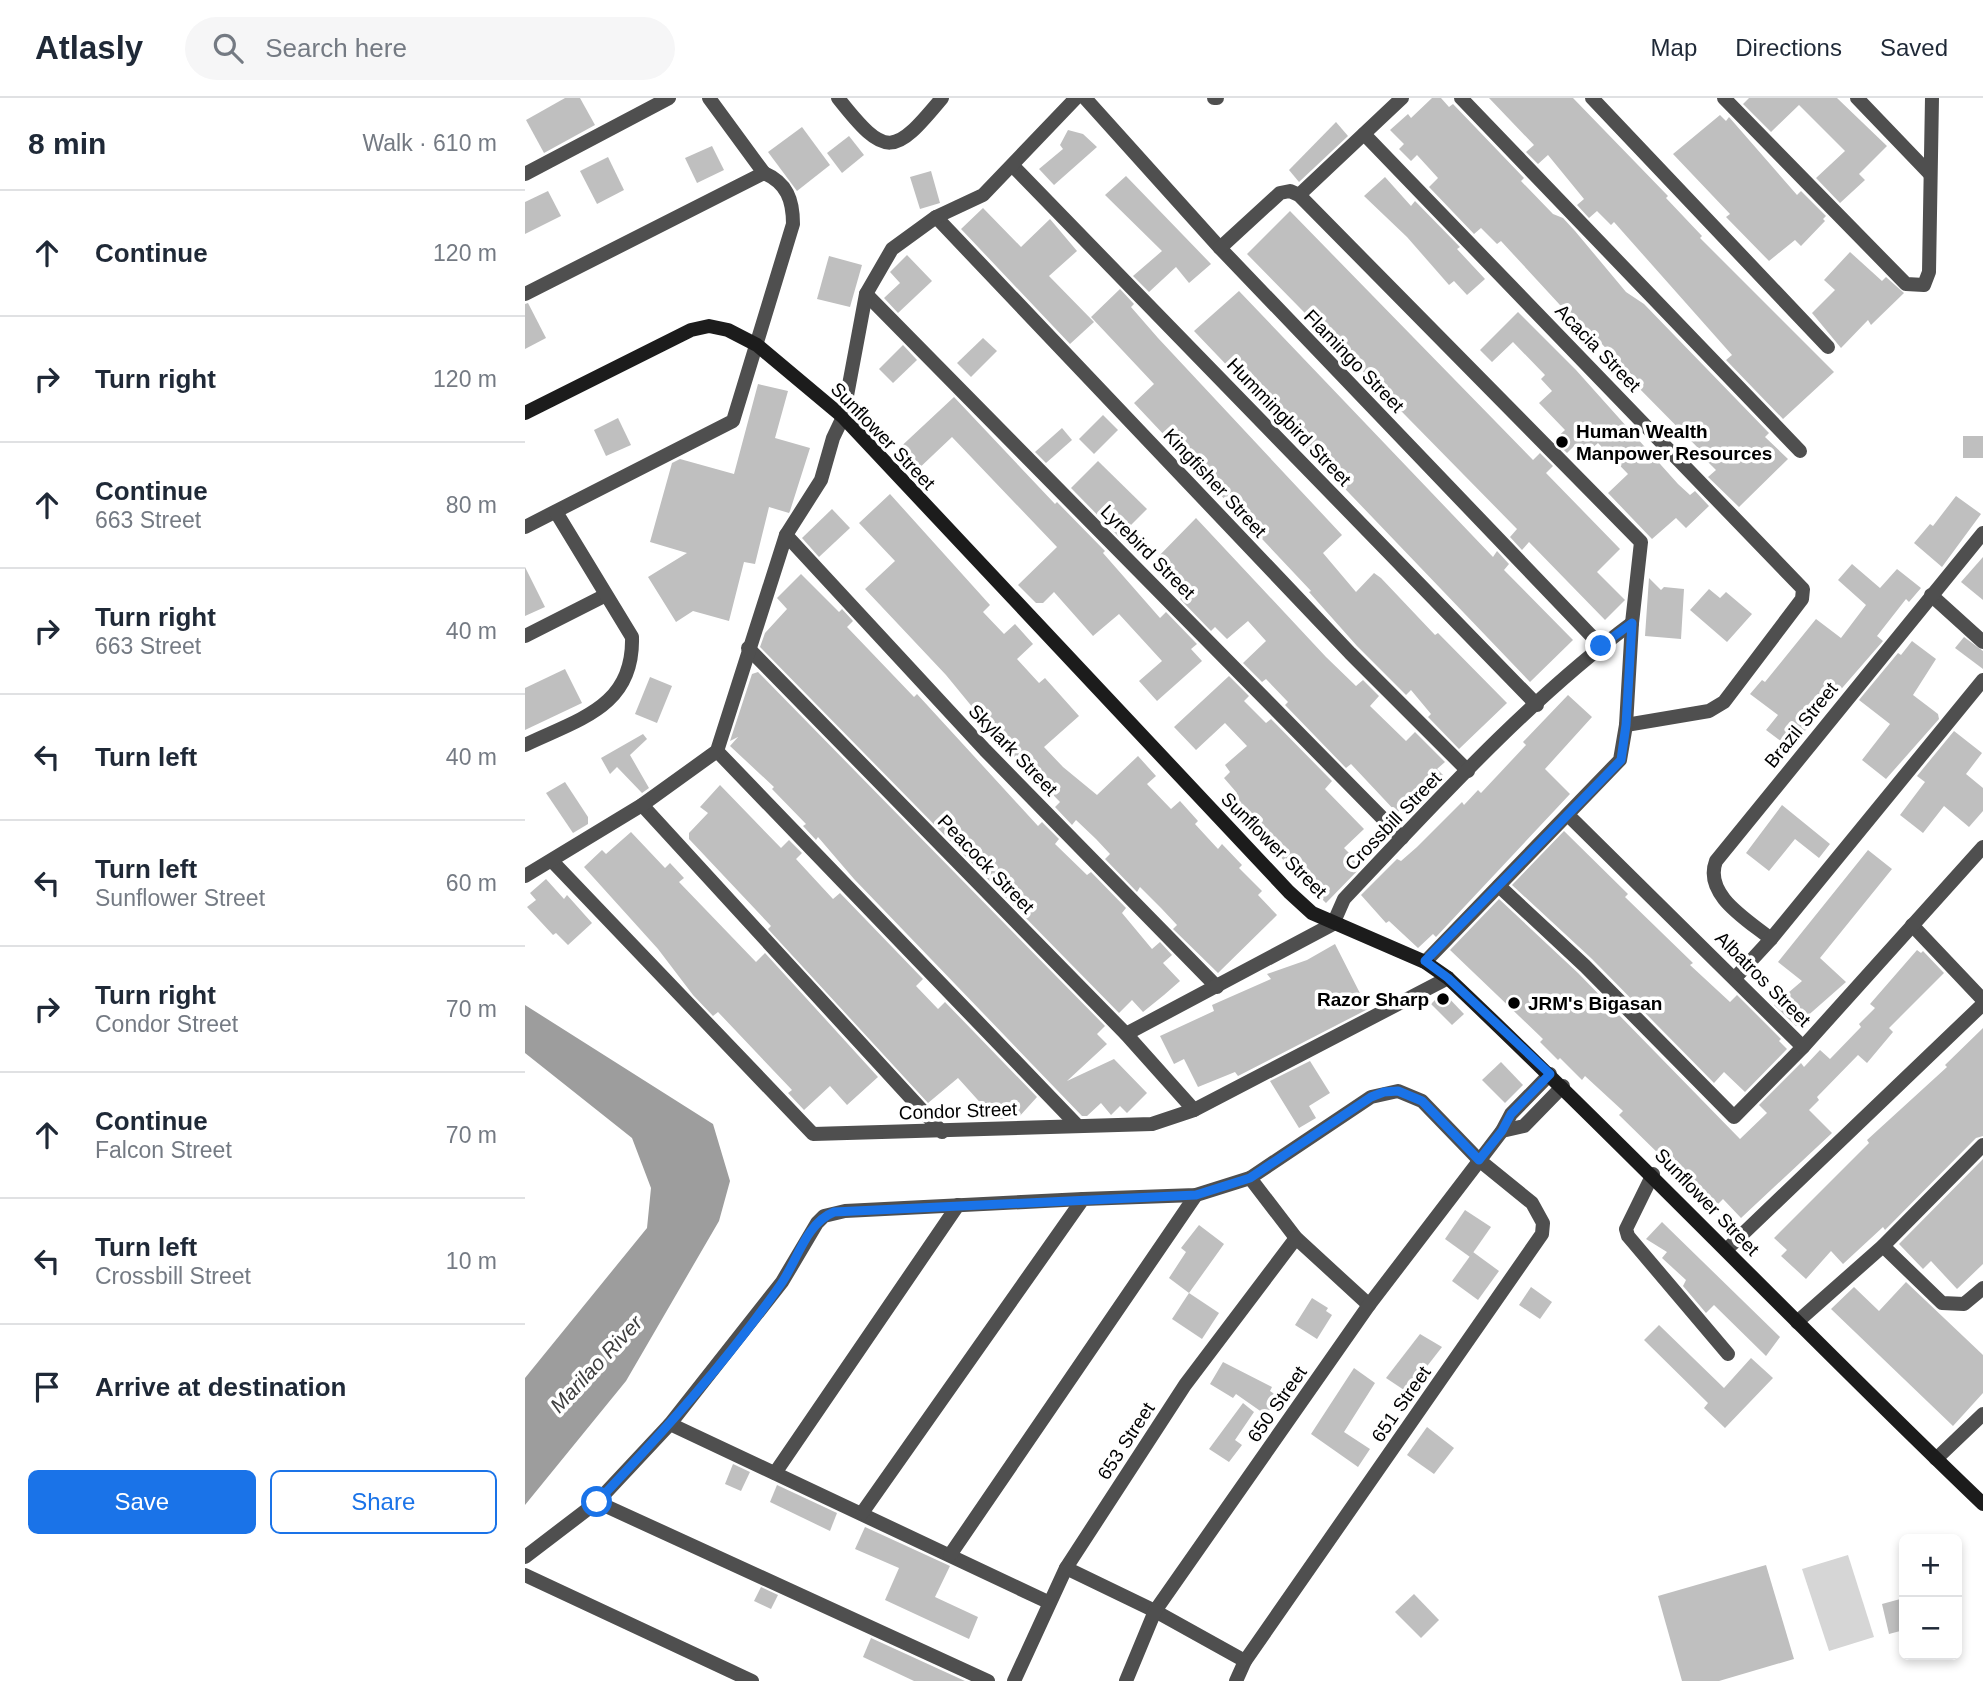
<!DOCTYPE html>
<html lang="en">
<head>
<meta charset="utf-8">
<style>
  body { margin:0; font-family:Helvetica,sans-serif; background:#f6f6f7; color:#1f2937 }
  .controls { position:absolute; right:21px; bottom:21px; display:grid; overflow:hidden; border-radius:10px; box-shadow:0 4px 10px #0003 }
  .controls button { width:63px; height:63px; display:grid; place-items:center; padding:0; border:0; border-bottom:2px solid #e0e1e3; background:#fff; color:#1f2937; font:35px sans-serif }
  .stop { position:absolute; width:21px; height:21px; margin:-16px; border:5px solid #1a73e8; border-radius:50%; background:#fff }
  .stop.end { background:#1a73e8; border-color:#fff; box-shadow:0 2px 7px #0008 }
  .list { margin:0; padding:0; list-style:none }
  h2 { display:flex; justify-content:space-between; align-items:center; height:91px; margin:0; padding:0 28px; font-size:30px }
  h2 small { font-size:23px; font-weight:400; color:#747a83 }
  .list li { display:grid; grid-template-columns:46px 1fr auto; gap:21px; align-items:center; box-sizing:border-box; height:126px; padding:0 28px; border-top:2px solid #e0e1e3 }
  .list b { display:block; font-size:26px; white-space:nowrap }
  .list p { margin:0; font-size:23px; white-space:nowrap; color:#747a83 }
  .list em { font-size:23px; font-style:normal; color:#747a83 }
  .actions { display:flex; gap:14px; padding:21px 28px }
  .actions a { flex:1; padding:16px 0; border:2px solid #1a73e8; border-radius:10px; text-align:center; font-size:24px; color:#1a73e8 }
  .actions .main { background:#1a73e8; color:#fff }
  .icon { flex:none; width:38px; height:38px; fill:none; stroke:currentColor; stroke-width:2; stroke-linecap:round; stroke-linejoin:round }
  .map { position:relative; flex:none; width:1458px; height:1583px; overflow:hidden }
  header { display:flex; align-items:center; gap:42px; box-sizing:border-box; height:98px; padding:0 35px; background:#fff; border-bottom:2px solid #e0e1e3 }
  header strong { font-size:33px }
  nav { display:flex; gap:38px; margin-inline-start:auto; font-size:24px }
  .search { width:490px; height:63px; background:#f6f6f7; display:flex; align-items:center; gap:18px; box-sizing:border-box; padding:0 24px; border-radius:38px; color:#747a83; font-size:26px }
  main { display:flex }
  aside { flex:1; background:#fff }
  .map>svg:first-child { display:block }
  .green { fill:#d6d6d6 }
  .water { fill:#9d9d9d }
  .building { fill:#bfbfbf }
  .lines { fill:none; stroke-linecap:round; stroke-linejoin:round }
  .street { stroke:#4f4f4f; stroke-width:14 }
  .secondary { stroke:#1c1c1c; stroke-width:14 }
  .route { stroke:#1a73e8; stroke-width:9 }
  .poi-dot { fill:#000; stroke:#fff; stroke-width:2.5 }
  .labels { text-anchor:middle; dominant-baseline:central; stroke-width:7; stroke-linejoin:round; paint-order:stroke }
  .street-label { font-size:19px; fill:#000; stroke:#fff }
  .poi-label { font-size:19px; font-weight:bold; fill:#000; stroke:#fff; text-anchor:start }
  .water-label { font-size:21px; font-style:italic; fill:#3e3e3e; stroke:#fff }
</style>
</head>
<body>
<header>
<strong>Atlasly</strong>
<div class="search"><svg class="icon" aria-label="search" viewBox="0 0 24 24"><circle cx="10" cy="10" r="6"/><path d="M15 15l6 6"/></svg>Search here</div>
<nav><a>Map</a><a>Directions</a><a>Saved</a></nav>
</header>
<main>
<aside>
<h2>8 min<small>Walk · 610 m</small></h2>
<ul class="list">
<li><svg class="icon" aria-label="ahead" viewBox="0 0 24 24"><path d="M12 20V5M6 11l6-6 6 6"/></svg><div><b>Continue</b></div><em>120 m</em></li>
<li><svg class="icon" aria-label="right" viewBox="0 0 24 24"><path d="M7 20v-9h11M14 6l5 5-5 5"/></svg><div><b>Turn right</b></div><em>120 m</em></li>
<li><svg class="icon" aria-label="ahead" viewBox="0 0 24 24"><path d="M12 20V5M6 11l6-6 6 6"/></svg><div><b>Continue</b><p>663 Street</p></div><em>80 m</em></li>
<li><svg class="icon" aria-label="right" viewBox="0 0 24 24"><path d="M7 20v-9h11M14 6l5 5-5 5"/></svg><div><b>Turn right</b><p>663 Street</p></div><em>40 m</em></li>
<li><svg class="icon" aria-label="left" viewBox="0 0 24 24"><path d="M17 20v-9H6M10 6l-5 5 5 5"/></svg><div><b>Turn left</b></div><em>40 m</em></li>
<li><svg class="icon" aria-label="left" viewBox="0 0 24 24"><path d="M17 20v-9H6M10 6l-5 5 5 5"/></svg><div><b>Turn left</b><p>Sunflower Street</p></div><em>60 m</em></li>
<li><svg class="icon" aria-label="right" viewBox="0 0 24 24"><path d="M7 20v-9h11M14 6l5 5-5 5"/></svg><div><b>Turn right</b><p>Condor Street</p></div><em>70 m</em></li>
<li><svg class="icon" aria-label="ahead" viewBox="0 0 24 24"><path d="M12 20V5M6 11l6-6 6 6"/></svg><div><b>Continue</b><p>Falcon Street</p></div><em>70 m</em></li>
<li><svg class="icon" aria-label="left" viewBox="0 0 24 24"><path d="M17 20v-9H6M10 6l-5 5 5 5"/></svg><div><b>Turn left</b><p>Crossbill Street</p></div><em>10 m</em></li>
<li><svg class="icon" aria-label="arrive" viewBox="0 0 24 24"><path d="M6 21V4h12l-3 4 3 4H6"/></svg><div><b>Arrive at destination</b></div></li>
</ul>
<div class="actions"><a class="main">Save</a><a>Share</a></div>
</aside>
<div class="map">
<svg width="1458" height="1583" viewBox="0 0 1458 1583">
  <rect width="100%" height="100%" fill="#fff"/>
  <path class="green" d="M1323,1457l26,82 -45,14 -27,-82z"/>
  <path class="water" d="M0,907l188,119 17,57 -11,40 -93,160 -101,124v-127l122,-150 4,-40 -19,-50 -107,-85z"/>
  <g class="building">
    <path d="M40,0h15l15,27 -51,28 -18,-33z"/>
    <path d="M907,0h9l8,9 4,-3 71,74 -3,3 32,33 10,4 12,13 51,61 18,12 125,129 -4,4 23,22 -49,48 -31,-30 8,-7 -14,-14 2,-2 -75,-76 3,-3 -33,-34 -3,3 -95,-103 -4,3 -16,-16 -7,6 -45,-47 9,-9 -21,-23 -6,6 -12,-12 5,-5 -14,-14 18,-16 3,4z"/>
    <path d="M964,0h84l95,98 -2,2 36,38 -2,2 134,134 -51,47 -57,-59 6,-5 -118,-133 -3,3 -14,-14 -8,7 -12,-13 7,-6 -36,-44 -10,9 -12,-12 8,-7z"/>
    <path d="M1224,0h88l50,48 -28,28 6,6 -25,23 -24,-25 29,-27 -46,-46 -28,27 -28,-28z"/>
    <path d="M1195,17l6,6 3,-4 68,78 4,-4 25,25 -3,3 2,2 -24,25 -6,-6 -26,21 -43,-44 4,-3 -57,-60z"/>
    <path d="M811,24l12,14 -49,46 -10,-12z"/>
    <path d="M277,29l28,38 -33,26 -29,-39z"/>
    <path d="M543,32l15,4 14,13 -43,38 -15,-16 24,-20 -3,-4z"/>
    <path d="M324,38l15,19 -22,18 -15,-20z"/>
    <path d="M187,48l12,24 -27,13 -12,-25z"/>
    <path d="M83,59l16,33 -27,14 -17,-33z"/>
    <path d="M406,73l9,32 -20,6 -10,-32z"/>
    <path d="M601,78l85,88 -22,19 -13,-16 -27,25 -16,-16 29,-25 -57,-56z"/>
    <path d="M860,79l26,29 4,-5 45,46 -3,2 28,30 -18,16 -13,-14 -5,4 -42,-48 -43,-41z"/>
    <path d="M23,93l13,25 -36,18v-32z"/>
    <path d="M458,110l38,39 29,-28 27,32 -28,25 45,46 -24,22 -109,-115z"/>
    <path d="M765,113l243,249 7,-7 13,13 -7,7 74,76 -23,23 28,28 -20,20 -76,-78 -7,8 -12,-13 7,-8 -270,-275z"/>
    <path d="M1325,154l32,29 4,-4 18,16 -33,32 -3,-5 -27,28 -29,-35 23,-23 -11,-10z"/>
    <path d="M382,157l25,26 -34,32 -14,-15 16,-15 -10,-11z"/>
    <path d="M304,158l33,9 -12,42 -33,-8z"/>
    <path d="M595,191l14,15 -3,3 27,31 184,197 -19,18 33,39 18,-19 7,5 54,57 3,-2 69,70 -48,46 -31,-32 3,-3 -20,-24 -5,5 -49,-49 -48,-54 2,-1 -177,-188 20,-19 -63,-67z"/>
    <path d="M714,193l254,266 4,-6 12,13 -5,6 69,70 -43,42 -336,-351z"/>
    <path d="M3,205l18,35 -21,11v-45z"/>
    <path d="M993,214l58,58 102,114 12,11 5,-4 14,15 -23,22 -10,-10 -24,21 -44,-46 20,-19 -30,-31 -15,13 -9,-10 -7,7 -13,-13 11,-10 -26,-27 13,-12 -11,-12 4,-4 -32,-33 -21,20 -12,-12z"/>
    <path d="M458,240l14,13 -26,26 -14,-14z"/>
    <path d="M378,247l14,15 -24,23 -14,-14z"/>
    <path d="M233,286l30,7 -13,47 35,10 -20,63 -1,2 -20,-6 -14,57 -11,-2 -15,59 -36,-10 -17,11 -28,-45 39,-24 -37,-11 22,-79 8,-4 54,15z"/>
    <path d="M429,299l101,107 2,-2 48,49 -2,2 57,65 6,-6 31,32 -6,5 11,12 -45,40 -18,-20 23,-20 -43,-47 -26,22 -39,-44 -11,11h-7l-18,-18 39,-38 -105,-110 -38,36 -20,-20z"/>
    <path d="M578,317l15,15 -24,24 -15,-15z"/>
    <path d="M93,320l13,27 -25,11 -12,-26z"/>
    <path d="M537,330l10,12 -26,23 -11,-11z"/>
    <rect x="1438" y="338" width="20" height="22"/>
    <path d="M573,363l49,48 -28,28 -48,-49z"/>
    <path d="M365,396l100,111 -7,7 21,22 11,-10 18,20 -16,15 22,24 6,-5 34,38 -35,31 19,20 34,28 41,-39 18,20 -9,8 24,25 9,-8 18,20 -3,3 23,25 4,-5 20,21 -3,3 23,23 -4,4 19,20 -59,58 -45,-44 4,-4 -16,-17 -21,-21 -3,5 -32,-33 5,-5 -14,-15 -20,-19 -4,5 -17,-18 5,-5 -33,-34 -3,2 -78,-95 -81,-86 30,-28 -36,-38z"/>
    <path d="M1431,398l25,18 -39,53 -28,-24 16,-19 3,2z"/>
    <path d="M307,411l18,19 -31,29 -17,-19z"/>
    <path d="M671,420l130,139 30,29 7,-6 16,16 -9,10 36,35 9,-9 30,30 -8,7 6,6 -20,21 -4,-3 -22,20 -46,-49 -5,4 -61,-63 3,-3 -22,-23 -4,3 -19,-19 23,-22 -18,-20 -21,18 -12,-12 -4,4 -31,-32 5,-4 -32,-33z"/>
    <path d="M1458,459v43l-22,-18z"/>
    <path d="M1327,466l28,24 17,-19 24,19 -12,14 -3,-3 -29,37 6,5 -93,107 -24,-18 12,-15 -28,-21 12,-14 3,2 51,-63 25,19 25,-33 -28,-25z"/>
    <path d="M0,469l20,40 -20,9z"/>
    <path d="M276,476l38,38 3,-3 11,12 -6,6 67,70 3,-3 121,132 4,-4 17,17 -4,5 32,31 4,-3 35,36 -4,5 30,36 8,-7 12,13 -9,8 17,18 -16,14 -21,17 -11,-12 -13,13 -359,-366 5,-14 22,-24 -10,-11z"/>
    <path d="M1124,480l12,12 3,-3 20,2 -3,50 -36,-3z"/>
    <path d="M1184,491l11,9 6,-6 26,22 -25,28 -37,-32z"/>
    <path d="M1439,539l19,14v18l-28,-21z"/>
    <path d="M1387,543l24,18 -23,36 25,19 1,5 -53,60 -24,-19 28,-36 -31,-24 39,-47 3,2z"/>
    <path d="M40,571l17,34 -57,27v-42z"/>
    <path d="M233,574l347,354 -8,8 10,10 -40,37 47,-22 33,34 -20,20 -7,-7 -9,9 -10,-12 -14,13h-5l-228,-237 -36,-42 -2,3 -13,-14 3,-2 -34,-35 2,-2 -44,-41 8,-9 -8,4 22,-67z"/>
    <path d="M704,578l20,20 -5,5 22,22 5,-4 61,62 -7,8 39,40 -20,19 18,18 -36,37 -35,-34 -18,-21 2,-2 -44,-47 6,-6 -13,-15 6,-6 -5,-7 22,-19 -22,-23 -29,27 -22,-23z"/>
    <path d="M125,579l22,9 -15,37 -22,-9z"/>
    <path d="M1043,597l24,22 -47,52 25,25 -134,143 -3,-3 -15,14 -29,-27 -3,2 -25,-28 36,-36 4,2 16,-14 45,-45 2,3 14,-15 3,3 45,-48 -3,-3z"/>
    <path d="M1429,633l28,22 -16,21 17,14v23l-14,16 -25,-21 -21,27 -23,-18 25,-33 -8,-6z"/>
    <path d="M118,636l4,5 -17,16 19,33 -7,5 -25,-26 -7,7 -9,-16z"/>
    <path d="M40,684l23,35v7l-15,9 -27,-40z"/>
    <path d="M195,687l61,63 8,-8 13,13 -6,6 37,40 7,-6 83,86 -7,7 22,23 7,-7 92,95 -19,21 -23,1 -37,-41 -30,25 -160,-174 3,-3 -82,-87v-6l19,-20 -8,-6z"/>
    <path d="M1257,707l48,39 -11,14 -24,-19 -26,32 -23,-18z"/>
    <path d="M1039,733l64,63 -3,3 68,66 -3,2 40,37 7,-7 44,44 -2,2 8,8 -42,43 -21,-20 -10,11 -122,-124 -80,-74z"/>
    <path d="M106,734l34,36 5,-5 14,15 -5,4 77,80 9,-9 113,124 -31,28 -17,-19 -26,24 -16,-17 4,-3 -74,-78 -5,4 -20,-21 -35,-46 -74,-82 18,-17 4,4z"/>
    <path d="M1343,752l24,19 -72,89 26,24 -50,44 -22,-21 28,-24 -24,-19z"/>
    <path d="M21,781l18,20 3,-4 25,28 -24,22 -12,-12 -3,2 -26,-28 9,-7 -6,-7z"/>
    <path d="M974,801l79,74 162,166 27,-26 -8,-8 42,-42 3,4 16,-17 10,9 31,-32 -2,-3 16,-16 -5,-4 47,-54 4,3 2,-2 21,22 -55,55 4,4 -26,31 -9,-8 -41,42 2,3 -10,10 23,23 -91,85 -18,-19 -9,9 -95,-93 4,-4 -38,-35 -3,4 -22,-22 -2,2 -18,-18 3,-3 -93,-89z"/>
    <path d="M810,846l33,65 -130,67 -3,-4 -37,15 -14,-28 -10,5 -14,-28 54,-25 -2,-6 59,-26 -4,-5 40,-14z"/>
    <path d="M918,894l21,22 -12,11 -21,-21z"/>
    <path d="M1458,930v108l-7,2 -91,92 -2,-3 -40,37 -12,-13 -25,28 -25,-23 6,-6 -13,-12 95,-95 -2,-3 80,-73 -2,-2z"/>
    <path d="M785,963l20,32 -21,13 7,12 -17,10 -29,-47z"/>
    <path d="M976,964l22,23 -18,18 -23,-23z"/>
    <path d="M1458,1061v105l-26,25 -26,-28 -8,8 -24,-25z"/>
    <path d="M940,1112l26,17 -21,30 -25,-18z"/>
    <path d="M1137,1124l118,115 -14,19 -52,-51 -8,8 -23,-27 3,-6 -24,-22 5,-6 -21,-13z"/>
    <path d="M674,1127l25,19 -35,49 -20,-15 17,-26 -5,-4z"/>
    <path d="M948,1154l26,19 -21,29 -26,-19z"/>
    <path d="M1381,1184l77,73v38l-30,33 -122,-117 23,-22 25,24z"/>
    <path d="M1006,1189l21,15 -12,17 -21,-14z"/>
    <path d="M664,1195l30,20 -17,26 -30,-20z"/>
    <path d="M787,1200l16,10 -2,3 6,4 -15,24 -22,-14z"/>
    <path d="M1134,1227l65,63 27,-30 22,20 -48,50 -21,-20 4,-5 -64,-63z"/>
    <path d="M895,1236l22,13 -35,45 -21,-14z"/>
    <path d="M698,1264l49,25 -2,4 9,6 -13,18 -30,-21 -3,4 -23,-14z"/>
    <path d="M829,1270l21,15 -31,49 26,17 -12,18 -47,-33z"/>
    <path d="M718,1305l11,9 -19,28 7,5 -13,17 -20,-13z"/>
    <path d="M902,1329l27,21 -20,26 -27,-19z"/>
    <path d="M208,1366l17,8 -9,19 -16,-7z"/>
    <path d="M252,1387l60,28 -7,18 -60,-29z"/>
    <path d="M340,1429l85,39 -15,31 43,20 -9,22 -84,-39 14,-32 -44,-19z"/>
    <path d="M1241,1467l28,94 -75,22h-37l-24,-85z"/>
    <path d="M236,1489l17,8 -7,14 -17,-8z"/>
    <path d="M889,1496l25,26 -18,18 -26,-26z"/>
    <path d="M1379,1500v32l-15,4 -7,-30z"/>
    <path d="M346,1540l94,43h-51l-51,-24z"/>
  </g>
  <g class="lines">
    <g class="street">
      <path d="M184,0l55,75"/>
      <path d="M313,0c48,61 56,58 104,0"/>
      <path d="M560,0l135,150 381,398"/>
      <path d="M689,0h3"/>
      <path d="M936,0l339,353"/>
      <path d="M1067,0l236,249"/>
      <path d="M1199,0l182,186 18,1 5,-13 3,-174"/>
      <path d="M1332,0l72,75"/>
      <path d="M839,36l439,455 -1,10 -78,103 -15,9 -83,14"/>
      <path d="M488,68l524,539"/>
      <path d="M0,76l144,-76"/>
      <path d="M774,97l103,-97"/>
      <path d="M411,119l414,436 118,118"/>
      <path d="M695,150l60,-55 10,-2 9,4 342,347 -9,81 -6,102 -6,35 -195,202"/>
      <path d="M0,196l239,-121c23,10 29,27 29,51l-60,197 -208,106"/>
      <path d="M341,196l536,544"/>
      <path d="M261,437l199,215 232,237"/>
      <path d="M1406,497l52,47"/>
      <path d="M0,538l79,-40"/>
      <path d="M223,550l378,386 68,76"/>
      <path d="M0,647c54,-26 109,-38 107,-108l-76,-125"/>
      <path d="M192,653l359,373"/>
      <path d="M117,707l300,327"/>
      <path d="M27,763l261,273 339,-10 42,-14 254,-132"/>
      <path d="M0,778l117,-71 75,-54 69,-216 35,-55 12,-42 10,-21 23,-123 26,-45 44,-32 47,-22 93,-97"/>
      <path d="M974,788l86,80 149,151 69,-70 -234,-231"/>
      <path d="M1387,827l71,75"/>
      <path d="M1246,841c-23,-19 -68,-44 -55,-78l267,-328"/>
      <path d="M1210,880l36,-39 212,-259"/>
      <path d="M601,936l207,-110 11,-25c91,-96 182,-197 288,-276"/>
      <path d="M1278,949l180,-200"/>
      <path d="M977,1033l22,-5 39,-40"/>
      <path d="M1128,1076l-27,55 2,7 100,118"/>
      <path d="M725,1080l46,60 73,67"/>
      <path d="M1358,1148l59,57 22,1 19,-16"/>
      <path d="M1201,1152l257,-246"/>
      <path d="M1272,1224l86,-76 100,-101"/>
      <path d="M145,1326l378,178"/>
      <path d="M1411,1361l47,-45"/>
      <path d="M250,1375l183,-268"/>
      <path d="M72,1404l391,179"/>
      <path d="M337,1415l221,-314 113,-4 54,-17 121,-81 27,-6 24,10 57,59 53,43 11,20 -1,11 -297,427 -9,20"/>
      <path d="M425,1457l246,-360"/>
      <path d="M0,1459l72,-55 73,-78 112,-142 35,-59 7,-7 21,-5 238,-12"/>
      <path d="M541,1470l89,43 90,50"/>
      <path d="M0,1477l227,106"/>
      <path d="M489,1583l52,-113 119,-183 111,-147"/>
      <path d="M601,1583l29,-70 214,-306 133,-174 9,-17 39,-40"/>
    </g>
    <path class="secondary" d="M0,315l166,-83 18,-4 19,4 29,15 86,72 446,475 23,21 113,49 23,16c182,172 354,353 535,526"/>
  </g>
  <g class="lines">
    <path class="route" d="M72,1404c65,-69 129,-139 184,-218 16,-23 25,-61 53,-72l362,-17 54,-17 121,-81 13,-5 14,-1 24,10 57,59 23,-29 9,-17 39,-40 -102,-96 -23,-17 196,-201 5,-35 6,-102 -31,23"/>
  </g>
  <g class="poi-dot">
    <circle cx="1037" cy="344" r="7"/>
    <circle cx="918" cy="901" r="7"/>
    <circle cx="989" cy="905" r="7"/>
  </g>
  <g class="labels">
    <g class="street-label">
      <text transform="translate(1073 250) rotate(46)">Acacia Street</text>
      <text transform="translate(829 263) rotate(46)">Flamingo Street</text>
      <text transform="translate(764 324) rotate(46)">Hummingbird Street</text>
      <text transform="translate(358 338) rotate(46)">Sunflower Street</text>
      <text transform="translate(690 385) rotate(47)">Kingfisher Street</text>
      <text transform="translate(623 454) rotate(45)">Lyrebird Street</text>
      <text transform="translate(1276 627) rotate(-51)">Brazil Street</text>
      <text transform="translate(488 652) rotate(46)">Skylark Street</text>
      <text transform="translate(868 723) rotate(-46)">Crossbill Street</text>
      <text transform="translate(749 747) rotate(45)">Sunflower Street</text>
      <text transform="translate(461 766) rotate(46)">Peacock Street</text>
      <text transform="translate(1238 881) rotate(45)">Albatros Street</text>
      <text transform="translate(433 1013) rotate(-2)">Condor Street</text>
      <text transform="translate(1182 1104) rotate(46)">Sunflower Street</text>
      <text transform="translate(752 1306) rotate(-55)">650 Street</text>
      <text transform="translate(876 1306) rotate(-55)">651 Street</text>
      <text transform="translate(601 1343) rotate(-57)">653 Street</text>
    </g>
    <g class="poi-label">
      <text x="1051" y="333">Human Wealth<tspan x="1051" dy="22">Manpower Resources</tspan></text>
      <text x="904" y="901" text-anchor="end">Razor Sharp</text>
      <text x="1003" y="905">JRM's Bigasan</text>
    </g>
    <g class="water-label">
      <text transform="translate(71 1266) rotate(-47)">Marilao River</text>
    </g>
  </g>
</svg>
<div class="controls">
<button>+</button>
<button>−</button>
</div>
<div class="stop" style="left:72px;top:1404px"></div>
<div class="stop end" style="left:1076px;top:548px"></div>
</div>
</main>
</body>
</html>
